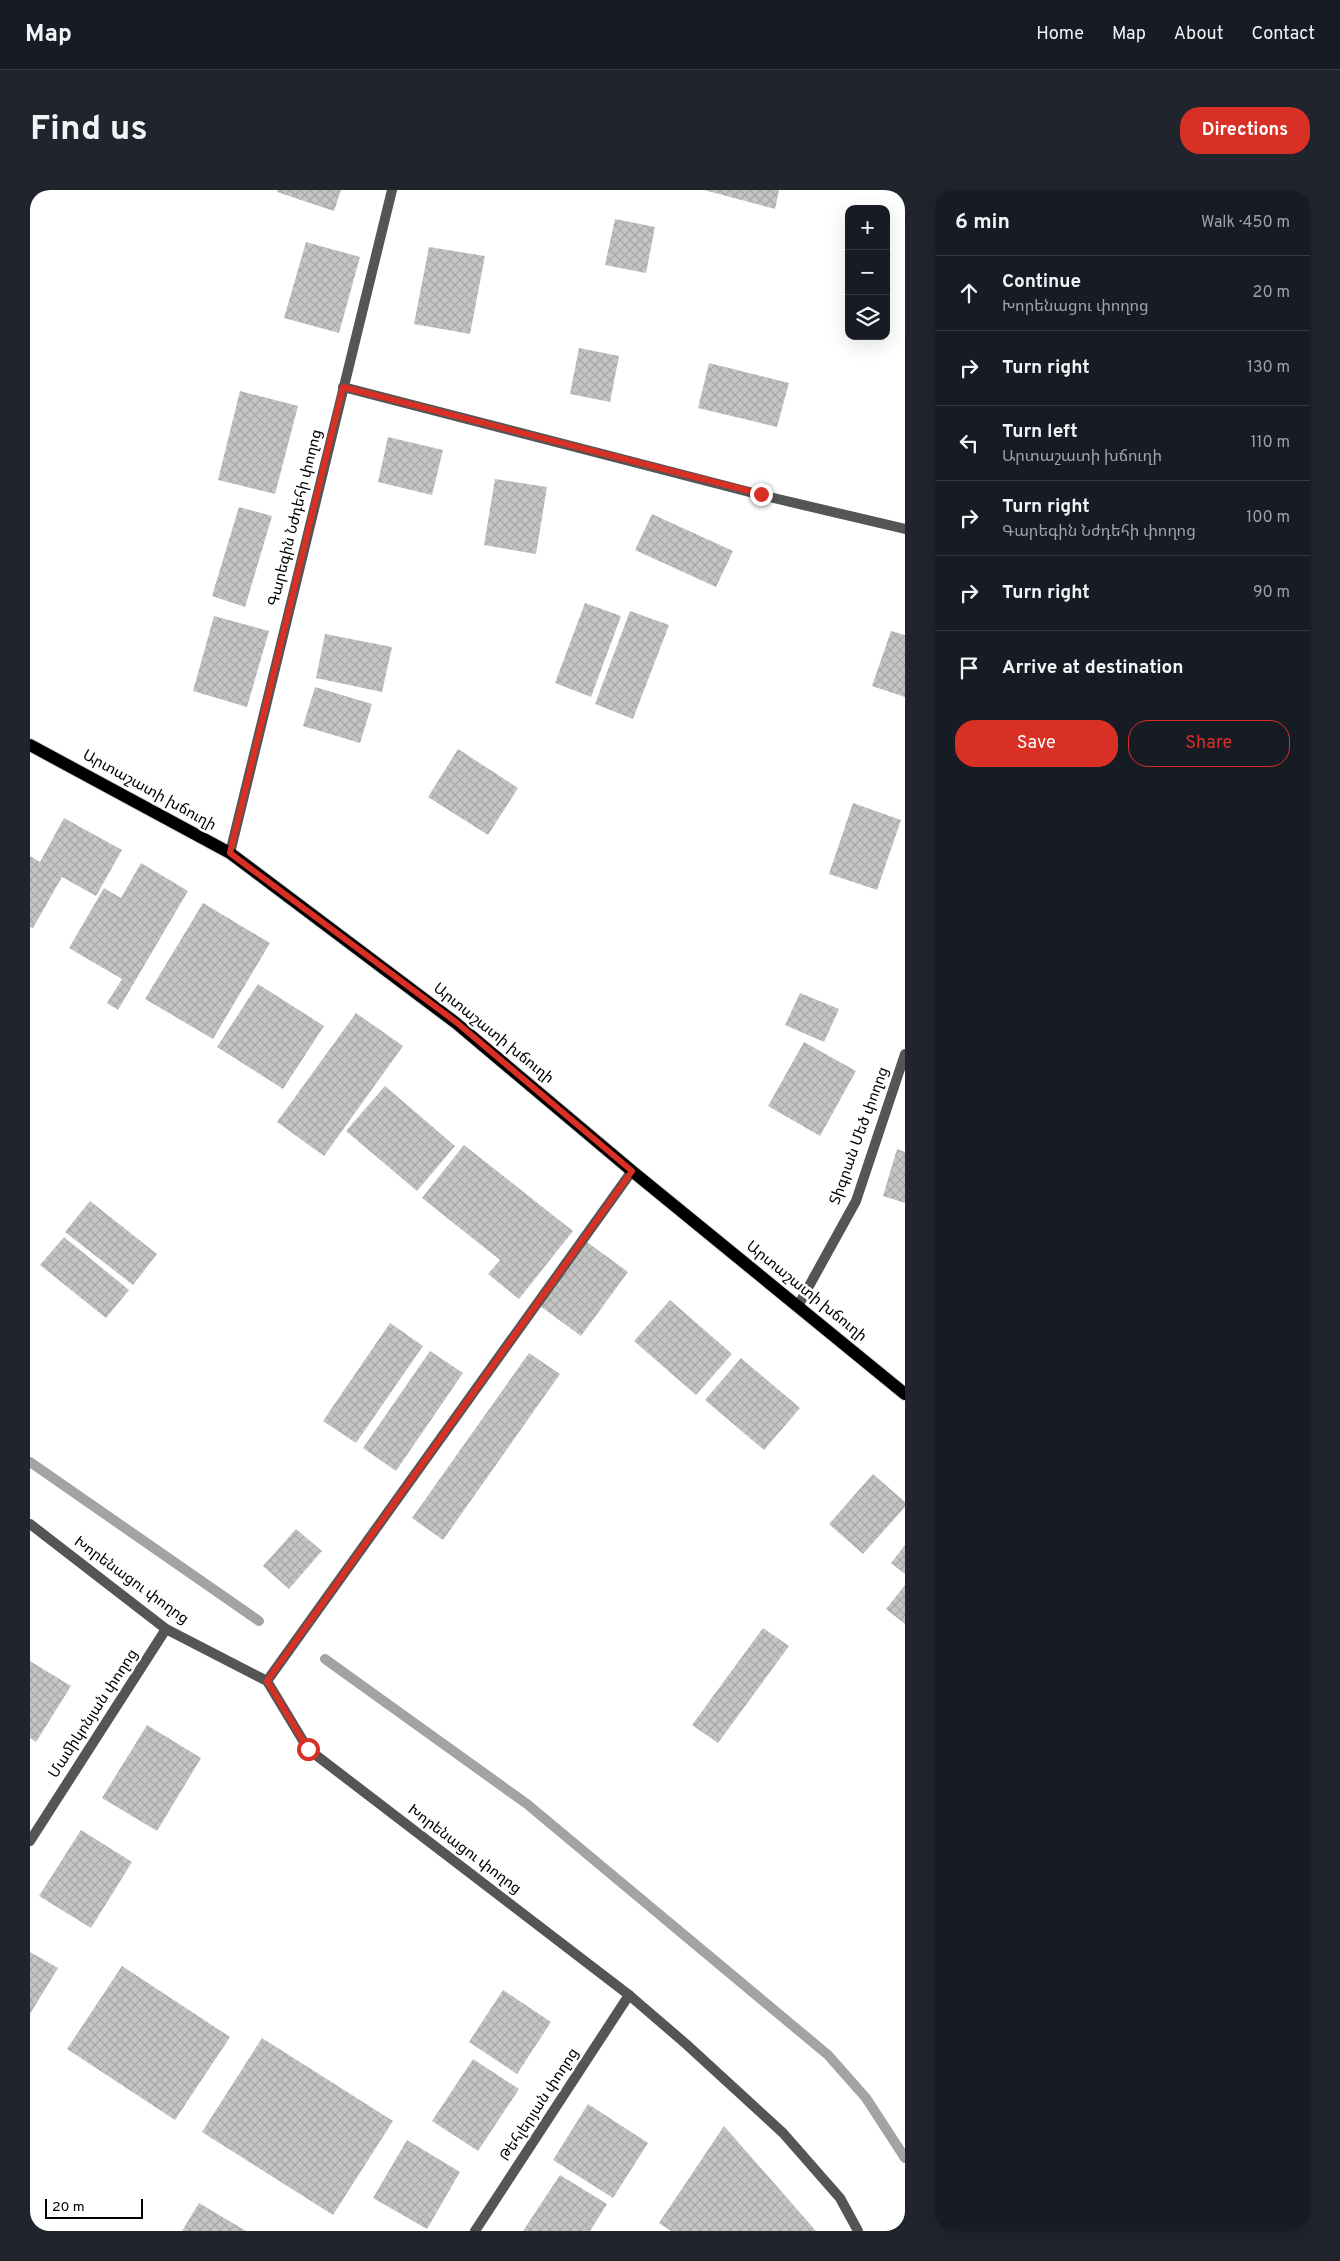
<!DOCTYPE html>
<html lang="en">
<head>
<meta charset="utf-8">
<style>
  body { margin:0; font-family:Overpass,"Noto Sans Armenian",sans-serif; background:#20242c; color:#f1f3f6 }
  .controls { position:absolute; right:15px; top:15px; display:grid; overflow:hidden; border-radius:10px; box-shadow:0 5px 20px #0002 }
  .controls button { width:45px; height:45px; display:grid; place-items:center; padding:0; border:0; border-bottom:1px solid #363941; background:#171b24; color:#f1f3f6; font:25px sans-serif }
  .scale { position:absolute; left:15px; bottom:12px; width:98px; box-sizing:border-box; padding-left:5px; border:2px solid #000; border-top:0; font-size:14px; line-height:18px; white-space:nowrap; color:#000; -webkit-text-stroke:4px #fff; paint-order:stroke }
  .stop { position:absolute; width:15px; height:15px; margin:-11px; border:4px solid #d93025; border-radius:50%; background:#fff }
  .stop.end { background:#d93025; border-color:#fff; box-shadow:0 1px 5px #0008 }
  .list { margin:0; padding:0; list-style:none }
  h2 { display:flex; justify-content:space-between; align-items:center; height:65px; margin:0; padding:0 20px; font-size:21px }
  h2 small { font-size:16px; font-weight:400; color:#9ea1a6 }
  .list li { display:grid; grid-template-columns:32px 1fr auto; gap:15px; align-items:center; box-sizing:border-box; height:75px; padding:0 20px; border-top:1px solid #363941 }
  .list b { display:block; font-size:19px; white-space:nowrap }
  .list p { margin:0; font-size:16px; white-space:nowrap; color:#9ea1a6 }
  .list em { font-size:16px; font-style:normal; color:#9ea1a6 }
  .actions { display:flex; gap:10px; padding:15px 20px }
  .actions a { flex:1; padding:11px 0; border:1px solid #d93025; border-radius:20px; text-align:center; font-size:18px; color:#d93025 }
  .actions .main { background:#d93025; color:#fff }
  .icon { flex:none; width:28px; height:28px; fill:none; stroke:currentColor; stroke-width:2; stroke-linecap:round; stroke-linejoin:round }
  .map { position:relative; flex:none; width:875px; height:2041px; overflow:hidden; border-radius:20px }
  header { display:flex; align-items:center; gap:30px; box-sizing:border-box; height:70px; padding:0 25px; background:#171b24; border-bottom:1px solid #363941 }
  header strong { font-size:24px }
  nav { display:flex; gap:28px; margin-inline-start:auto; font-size:18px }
  .intro { display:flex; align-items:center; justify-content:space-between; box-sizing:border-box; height:120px; padding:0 30px }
  h1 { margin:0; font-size:35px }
  .button { padding:12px 22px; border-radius:20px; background:#d93025; color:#fff; font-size:18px; font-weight:700 }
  main { display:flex; gap:30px; padding:0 30px }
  aside { flex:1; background:#171b24; border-radius:20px; box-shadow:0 5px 20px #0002 }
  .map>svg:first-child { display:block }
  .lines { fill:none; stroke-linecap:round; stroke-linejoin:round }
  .stream { stroke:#a3a3a3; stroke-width:10 }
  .building { fill:url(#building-cross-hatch) }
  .primary-casing { stroke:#dbdbdb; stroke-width:14 }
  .minor { stroke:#555; stroke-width:10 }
  .primary { stroke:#000; stroke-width:12 }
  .route { stroke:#d93025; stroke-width:6 }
  .labels { text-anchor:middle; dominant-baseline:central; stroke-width:5; stroke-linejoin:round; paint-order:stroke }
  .street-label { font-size:15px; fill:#000; stroke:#fff }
</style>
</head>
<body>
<header>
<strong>Map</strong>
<nav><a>Home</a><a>Map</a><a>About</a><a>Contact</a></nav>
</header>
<div class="intro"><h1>Find us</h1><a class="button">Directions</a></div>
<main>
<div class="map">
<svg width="875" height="2041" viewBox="0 0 875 2041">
  <defs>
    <pattern id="building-cross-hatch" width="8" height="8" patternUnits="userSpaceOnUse" patternTransform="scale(1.25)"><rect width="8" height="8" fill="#c4c4c4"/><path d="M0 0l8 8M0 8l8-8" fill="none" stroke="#a7a7a7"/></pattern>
  </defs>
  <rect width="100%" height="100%" fill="#fff"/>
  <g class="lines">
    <g class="stream">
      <path d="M0,1272l229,159"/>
      <path d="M295,1469l202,145 301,251 38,43 39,60"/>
    </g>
  </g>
  <g class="building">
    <path d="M248,0h63l-7,21 -57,-19z"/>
    <path d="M674,0h75l-4,19z"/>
    <path d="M585,29l40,8 -9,46 -41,-8z"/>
    <path d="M276,52l54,15 -21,76 -55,-15z"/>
    <path d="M399,57l56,9 -15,78 -56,-10z"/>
    <path d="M549,158l40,8 -9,46 -40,-8z"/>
    <path d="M679,173l80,20 -12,44 -79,-19z"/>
    <path d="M210,201l58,15 -23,88 -57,-14z"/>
    <path d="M358,247l55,13 -11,45 -54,-13z"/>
    <path d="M465,289l52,8 -11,67 -52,-9z"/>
    <path d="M209,317l33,9 -27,91 -33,-11z"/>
    <path d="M622,324l81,37 -17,36 -81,-37z"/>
    <path d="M555,413l36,13 -30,81 -36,-14z"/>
    <path d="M600,421l39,14 -36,94 -38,-15z"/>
    <path d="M184,426l55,15 -22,76 -54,-16z"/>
    <path d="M861,441l14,4v62l-33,-11z"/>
    <path d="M295,444l67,13 -10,45 -66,-14z"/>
    <path d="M285,497l57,17 -12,39 -57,-17z"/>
    <path d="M428,559l60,39 -30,47 -60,-38z"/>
    <path d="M823,613l48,17 -24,70 -48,-16z"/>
    <path d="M34,628l58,32 -26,46 -34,-19 -29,51 -3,-1v-71l10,6z"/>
    <path d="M111,673l47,28 -70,119 -11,-7 15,-24 -53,-31 35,-60 17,10z"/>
    <path d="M173,713l67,40 -57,96 -68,-40z"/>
    <path d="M228,794l66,42 -41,63 -66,-42z"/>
    <path d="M770,803l39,16 -15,33 -39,-17z"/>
    <path d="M326,823l47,33 -79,110 -47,-34z"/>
    <path d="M774,852l52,29 -36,65 -52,-30z"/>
    <path d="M355,896l70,60 -38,45 -71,-60z"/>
    <path d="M434,955l109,86 -54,68 -31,-25 12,-14 -78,-62z"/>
    <path d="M867,959l8,3v51l-22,-7z"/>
    <path d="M60,1011l67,53 -24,31 -68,-53z"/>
    <path d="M34,1047l65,53 -23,28 -66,-53z"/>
    <path d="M557,1052l41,30 -47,64 -41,-30z"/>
    <path d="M640,1110l62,54 -36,41 -62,-54z"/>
    <path d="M360,1133l33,23 -67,97 -33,-22z"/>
    <path d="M400,1161l33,22 -67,98 -33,-23z"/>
    <path d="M499,1163l31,21 -117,166 -31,-22z"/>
    <path d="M711,1168l59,50 -36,42 -59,-50z"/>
    <path d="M843,1284l32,28v5l-42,47 -34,-30z"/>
    <path d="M266,1339l26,22 -33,38 -26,-23z"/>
    <path d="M875,1355v29l-14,-11z"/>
    <path d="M875,1395v39l-19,-15z"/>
    <path d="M733,1438l26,18 -71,97 -26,-18z"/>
    <path d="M0,1471l41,25 -35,56 -6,-4z"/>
    <path d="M117,1535l54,33 -44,73 -55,-33z"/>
    <path d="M51,1640l51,32 -41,66 -52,-32z"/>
    <path d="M0,1762l28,16 -28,46z"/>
    <path d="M92,1776l108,71 -55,83 -108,-71z"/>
    <path d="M473,1800l48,32 -34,52 -48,-32z"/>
    <path d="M232,1848l131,83 -60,94 -131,-83z"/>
    <path d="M443,1869l46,30 -41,62 -46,-30z"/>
    <path d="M558,1914l60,39 -35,55 -60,-38z"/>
    <path d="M694,1936l92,105h-145l-12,-8z"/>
    <path d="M377,1950l53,32 -33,57 -54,-31z"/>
    <path d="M530,1985l47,29 -17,27h-67z"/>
    <path d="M169,2013l47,28h-64z"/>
  </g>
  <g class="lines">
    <g class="primary-casing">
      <path id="primary" d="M0,555l200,108 226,170 176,148 273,223"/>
    </g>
    <g class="minor">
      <path d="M313,197l418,108 144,34"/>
      <path d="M200,663l162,-663"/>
      <path d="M768,1116l58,-105 49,-147"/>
      <path d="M0,1334l136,105 101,52 41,68 321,246 57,49 97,89 57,65 18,33"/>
      <path d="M237,1491l365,-510"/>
      <path d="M0,1651l136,-212"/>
      <path d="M445,2041l154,-236"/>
    </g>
    <use href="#primary" class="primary"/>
  </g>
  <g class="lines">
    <path class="route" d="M278,1559l-41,-68 365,-510 -176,-149 -226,-169 113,-466 418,107"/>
  </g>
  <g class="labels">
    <g class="street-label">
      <text transform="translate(266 328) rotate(-76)">Գարեգին Նժդեհի փողոց</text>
      <text transform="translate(119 601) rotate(29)">Արտաշատի խճուղի</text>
      <text transform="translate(463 844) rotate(39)">Արտաշատի խճուղի</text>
      <text transform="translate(830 946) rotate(-70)">Տիգրան Մեծ փողոց</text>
      <text transform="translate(776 1102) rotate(39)">Արտաշատի խճուղի</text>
      <text transform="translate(101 1391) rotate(36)">Խորենացու փողոց</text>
      <text transform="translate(64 1524) rotate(-57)">Մամիկոնյան փողոց</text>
      <text transform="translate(434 1660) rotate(37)">Խորենացու փողոց</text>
      <text transform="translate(510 1915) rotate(-57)">Թեհլերյան փողոց</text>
    </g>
  </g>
</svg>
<div class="controls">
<button>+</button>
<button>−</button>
<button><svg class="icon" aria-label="layers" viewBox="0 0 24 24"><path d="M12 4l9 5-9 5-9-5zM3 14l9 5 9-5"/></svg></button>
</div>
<div class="scale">20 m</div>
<div class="stop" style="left:278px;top:1559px"></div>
<div class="stop end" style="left:731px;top:304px"></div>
</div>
<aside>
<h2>6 min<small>Walk · 450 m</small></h2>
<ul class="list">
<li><svg class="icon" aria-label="ahead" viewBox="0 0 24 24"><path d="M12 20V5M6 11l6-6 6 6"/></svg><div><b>Continue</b><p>Խորենացու փողոց</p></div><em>20 m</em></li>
<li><svg class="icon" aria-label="right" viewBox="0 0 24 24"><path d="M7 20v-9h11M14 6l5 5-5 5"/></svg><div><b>Turn right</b></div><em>130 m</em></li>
<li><svg class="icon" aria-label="left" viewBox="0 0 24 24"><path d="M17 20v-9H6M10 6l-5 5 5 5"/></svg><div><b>Turn left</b><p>Արտաշատի խճուղի</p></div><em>110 m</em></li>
<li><svg class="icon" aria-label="right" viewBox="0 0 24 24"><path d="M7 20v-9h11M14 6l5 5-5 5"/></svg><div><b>Turn right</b><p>Գարեգին Նժդեհի փողոց</p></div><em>100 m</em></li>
<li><svg class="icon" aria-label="right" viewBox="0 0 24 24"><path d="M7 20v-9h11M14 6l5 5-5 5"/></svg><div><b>Turn right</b></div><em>90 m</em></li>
<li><svg class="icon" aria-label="arrive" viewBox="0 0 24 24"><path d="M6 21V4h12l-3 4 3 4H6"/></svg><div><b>Arrive at destination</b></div></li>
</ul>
<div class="actions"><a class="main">Save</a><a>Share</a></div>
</aside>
</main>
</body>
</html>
